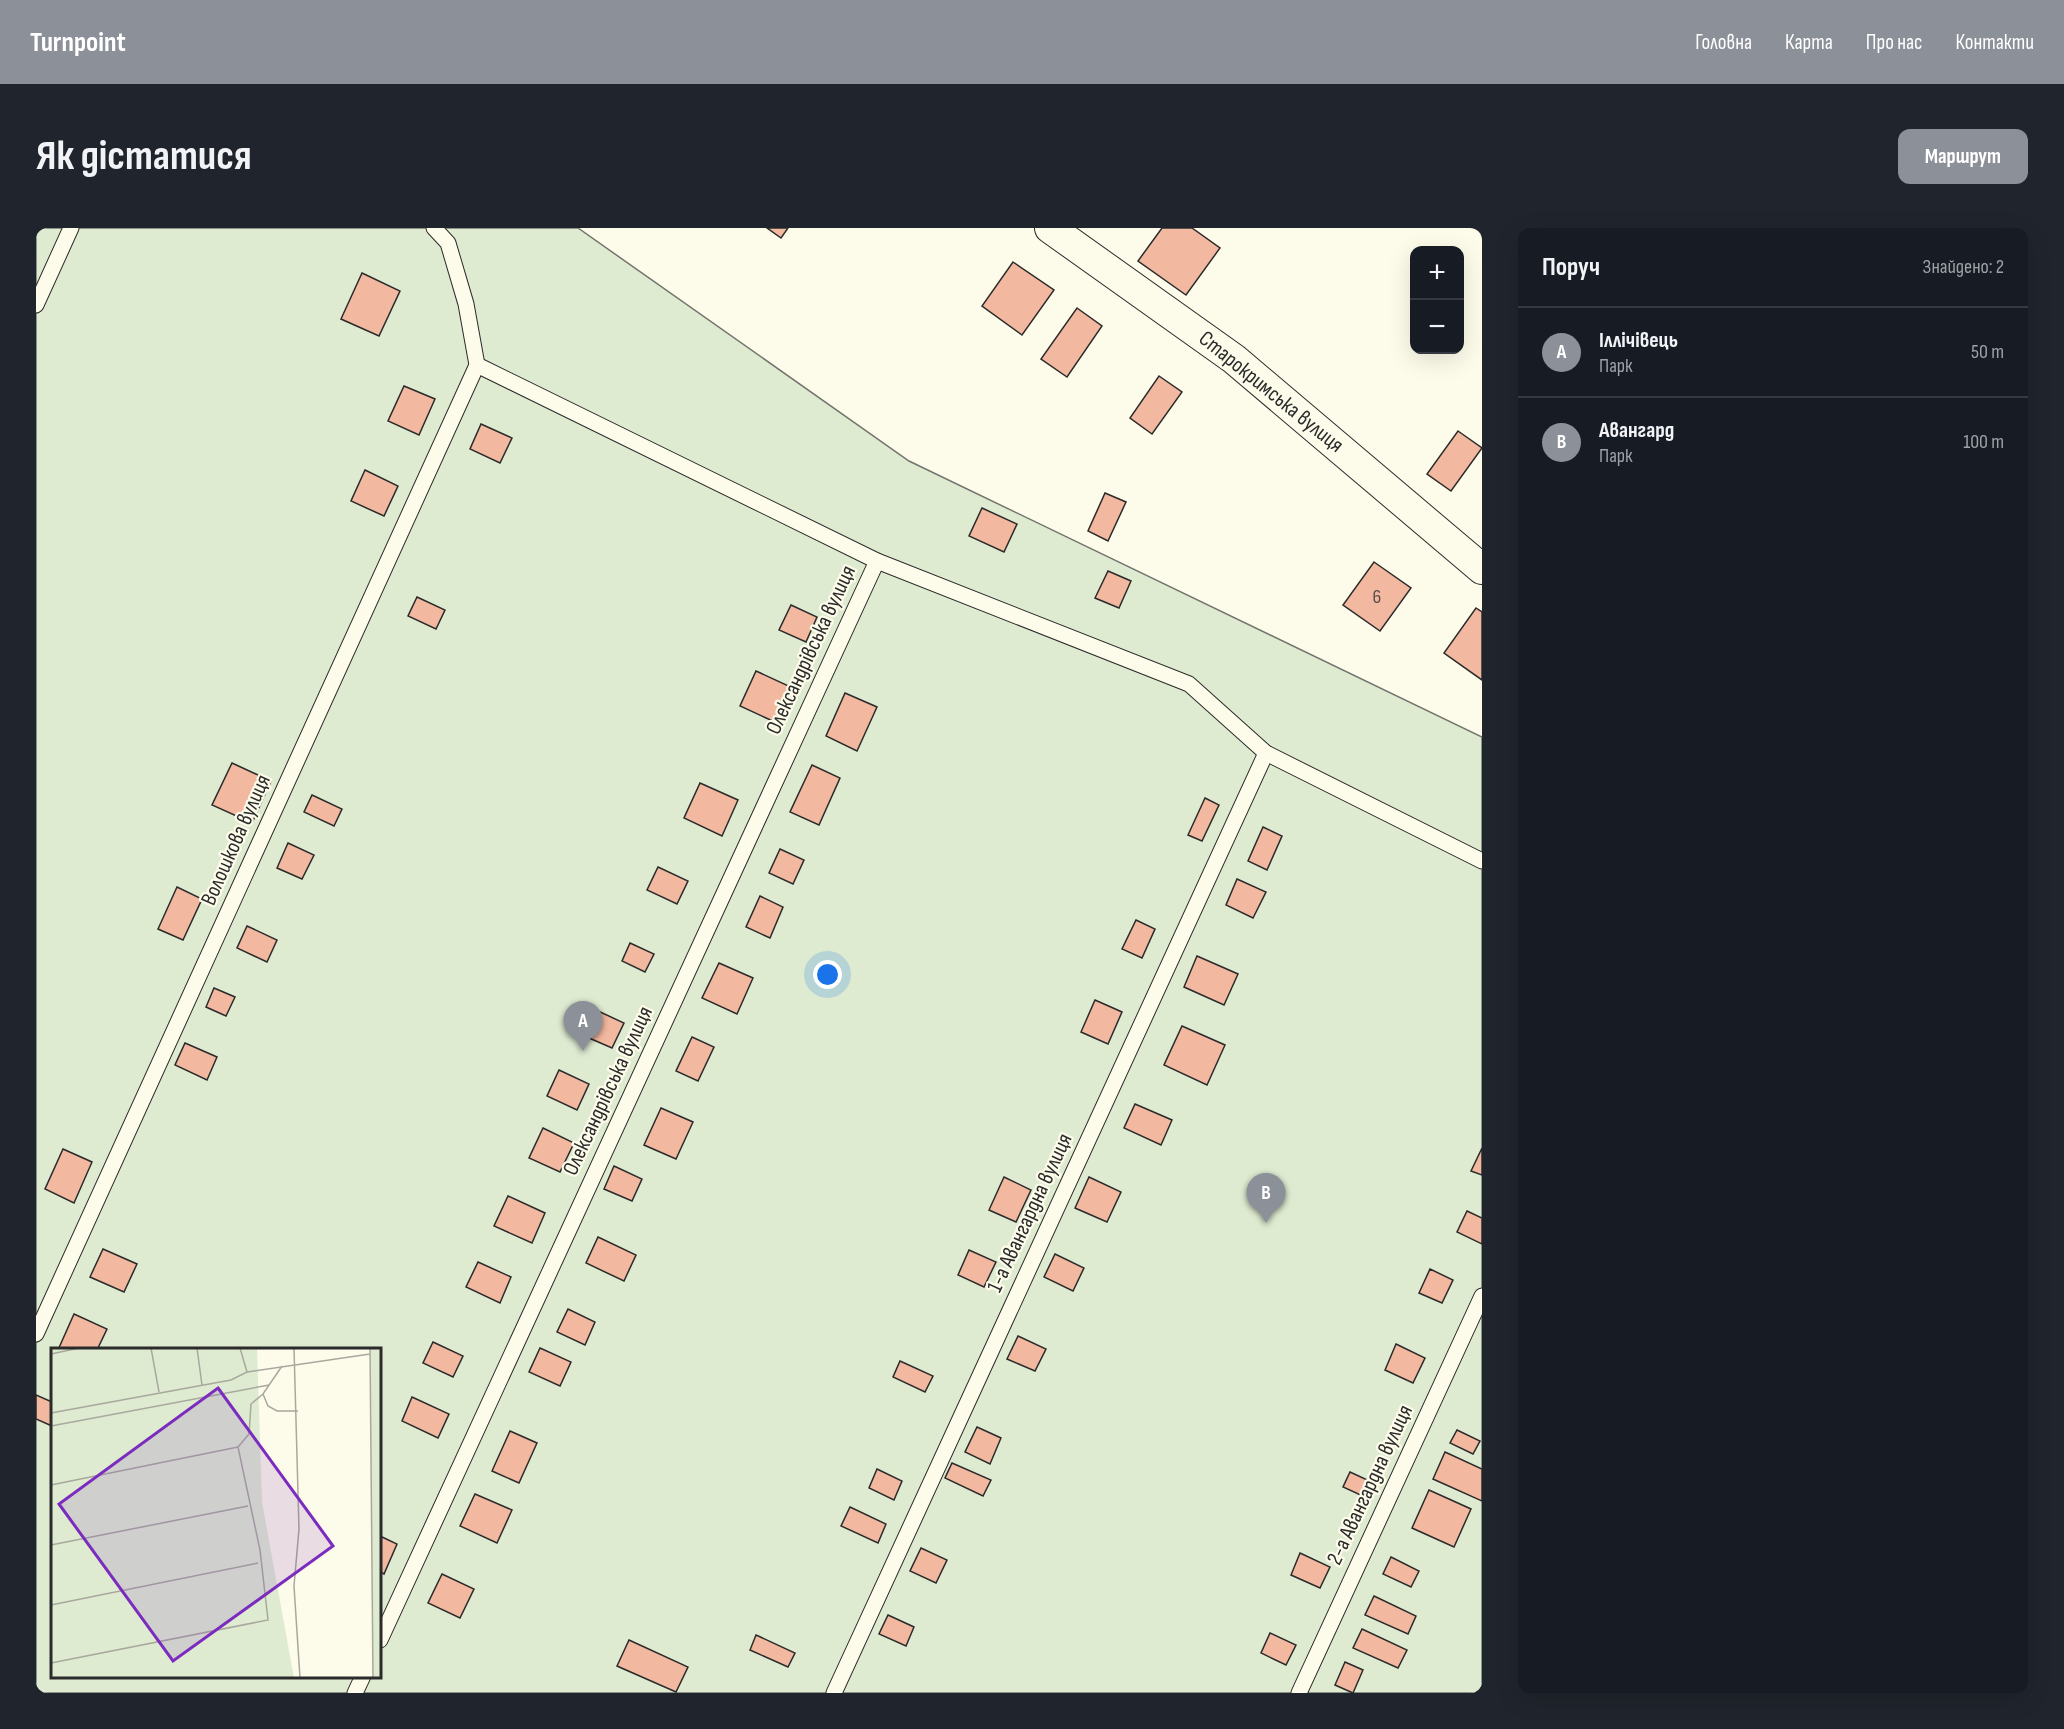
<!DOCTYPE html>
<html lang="uk">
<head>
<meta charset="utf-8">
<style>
  body { margin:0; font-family:"Sofia Sans Condensed",sans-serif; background:#20242c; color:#f1f3f6 }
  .controls { position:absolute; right:18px; top:18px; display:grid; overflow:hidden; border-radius:12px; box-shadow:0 6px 24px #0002 }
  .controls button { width:54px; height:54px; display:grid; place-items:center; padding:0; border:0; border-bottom:2px solid #363941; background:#171b24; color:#f1f3f6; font:30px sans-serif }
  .you { position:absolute; left:792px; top:747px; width:21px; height:21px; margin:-15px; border:4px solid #fff; border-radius:50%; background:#1a73e8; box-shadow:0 0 0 9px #1a73e833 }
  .badge { display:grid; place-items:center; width:39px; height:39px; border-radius:50%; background:#8c9099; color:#fff; font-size:20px; font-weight:700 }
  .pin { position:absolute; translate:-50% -50px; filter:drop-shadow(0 2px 3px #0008) }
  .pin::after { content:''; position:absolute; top:32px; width:21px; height:18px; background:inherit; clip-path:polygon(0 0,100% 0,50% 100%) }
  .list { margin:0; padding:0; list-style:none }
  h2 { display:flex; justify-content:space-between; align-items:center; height:78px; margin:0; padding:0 24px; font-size:26px }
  h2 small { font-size:20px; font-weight:400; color:#9ea1a6 }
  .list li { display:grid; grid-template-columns:39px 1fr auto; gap:18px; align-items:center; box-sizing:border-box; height:90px; padding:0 24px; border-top:2px solid #363941 }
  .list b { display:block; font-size:22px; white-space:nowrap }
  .list p { margin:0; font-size:20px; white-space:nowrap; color:#9ea1a6 }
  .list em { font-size:20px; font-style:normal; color:#9ea1a6 }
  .map { position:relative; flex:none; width:1446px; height:1465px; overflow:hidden; border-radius:12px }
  header { display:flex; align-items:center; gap:36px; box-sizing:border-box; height:84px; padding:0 30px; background:#8c9099; color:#fff }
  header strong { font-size:28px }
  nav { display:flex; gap:33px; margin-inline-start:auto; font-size:21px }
  .intro { display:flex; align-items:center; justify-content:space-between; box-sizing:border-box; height:144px; padding:0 36px }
  h1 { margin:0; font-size:42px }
  .button { padding:15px 27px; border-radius:12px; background:#8c9099; color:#fff; font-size:21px; font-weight:700 }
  main { display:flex; gap:36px; padding:0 36px }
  aside { flex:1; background:#171b24; border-radius:12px; box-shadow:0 6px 24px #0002 }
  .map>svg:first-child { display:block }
  .green { fill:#deebd1; stroke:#74746e; stroke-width:1.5; fill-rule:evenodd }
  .building { fill:#f2b8a0; stroke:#2b2b2b; stroke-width:1.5 }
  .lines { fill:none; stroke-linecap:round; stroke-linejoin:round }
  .lane-casing { stroke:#2b2b2b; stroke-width:17 }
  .street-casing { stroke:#2b2b2b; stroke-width:32 }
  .lane { stroke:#fdfbea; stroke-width:15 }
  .street { stroke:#fdfbea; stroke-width:30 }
  .labels { text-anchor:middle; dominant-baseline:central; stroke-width:4.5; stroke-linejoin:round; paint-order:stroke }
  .number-label { font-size:20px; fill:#5d4e48 }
  .street-label { font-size:22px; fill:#2b2b2b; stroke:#fdfbea }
  .inset-road { fill:none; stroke:#a9a89e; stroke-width:1.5 }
  .view { fill:#7b2cbf; fill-opacity:0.15; stroke:#7b2cbf; stroke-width:3 }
  .inset-edge { fill:none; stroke:#2b2b2b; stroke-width:3 }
</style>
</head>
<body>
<header>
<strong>Turnpoint</strong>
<nav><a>Головна</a><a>Карта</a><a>Про нас</a><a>Контакти</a></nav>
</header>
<div class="intro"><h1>Як дістатися</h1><a class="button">Маршрут</a></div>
<main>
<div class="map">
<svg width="1446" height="1465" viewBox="0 0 1446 1465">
  <rect width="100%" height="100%" fill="#fdfbea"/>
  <path class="green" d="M0,0h542l331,233 573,276v956h-1446zM16,1122h328v326h-328z"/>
  <g class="building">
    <path d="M731,0h21l-7,10z"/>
    <path d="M1126,0h30l28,20 -34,47 -48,-34z"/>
    <path d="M977,34l41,28 -32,45 -40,-29z"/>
    <path d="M326,45l38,18 -21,45 -38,-17z"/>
    <path d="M1041,80l25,18 -35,51 -26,-18z"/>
    <path d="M1123,148l23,16 -30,42 -22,-16z"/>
    <path d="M368,158l31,13 -16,36 -31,-14z"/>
    <path d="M445,196l31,14 -12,25 -30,-14z"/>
    <path d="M1422,203l24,17 -31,43 -24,-17z"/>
    <path d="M329,242l33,16 -14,30 -33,-15z"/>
    <path d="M1069,265l21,9 -18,39 -20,-10z"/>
    <path d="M946,280l35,16 -13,28 -35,-16z"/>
    <path d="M1338,334l37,26 -31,43 -37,-26z"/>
    <path d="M1072,343l23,10 -12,27 -24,-10z"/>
    <path d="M381,369l28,13 -9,19 -28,-13z"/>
    <path d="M755,377l26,12 -11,25 -27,-12z"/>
    <path d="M1440,380l6,4v68l-38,-27z"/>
    <path d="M720,443l37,17 -16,35 -37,-17z"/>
    <path d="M809,465l32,14 -20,44 -31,-15z"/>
    <path d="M196,535l39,18 -19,42 -40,-18z"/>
    <path d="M776,537l28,13 -21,47 -29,-13z"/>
    <path d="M664,555l38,17 -16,36 -38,-18z"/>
    <path d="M276,567l30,14 -8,17 -30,-14z"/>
    <path d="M1169,570l14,7 -17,36 -14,-6z"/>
    <path d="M1227,599l19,9 -15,34 -19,-9z"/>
    <path d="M252,615l26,12 -12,24 -25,-11z"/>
    <path d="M744,621l24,11 -11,24 -24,-11z"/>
    <path d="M622,639l30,14 -11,23 -30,-14z"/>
    <path d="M1201,651l29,13 -13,26 -27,-13z"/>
    <path d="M141,659l25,12 -19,41 -25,-11z"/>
    <path d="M724,668l23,11 -13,31 -24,-11z"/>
    <path d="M1100,692l19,9 -13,29 -20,-9z"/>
    <path d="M211,698l30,14 -10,22 -30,-14z"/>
    <path d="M594,715l24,11 -9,18 -23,-11z"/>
    <path d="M1161,728l41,18 -14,31 -40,-18z"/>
    <path d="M683,735l34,15 -16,36 -35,-16z"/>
    <path d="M178,760l21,9 -9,19 -20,-9z"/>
    <path d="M1059,772l27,12 -14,32 -27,-12z"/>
    <path d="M549,777l39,18 -12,25 -39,-17z"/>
    <path d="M1146,798l43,19 -18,40 -43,-20z"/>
    <path d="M656,809l22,10 -16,34 -22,-10z"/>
    <path d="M149,815l32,14 -10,23 -32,-15z"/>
    <path d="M523,842l30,14 -12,26 -30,-14z"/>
    <path d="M1099,876l37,16 -11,25 -37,-17z"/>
    <path d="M625,880l32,14 -17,37 -32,-14z"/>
    <path d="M507,900l31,15 -14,29 -31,-14z"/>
    <path d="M1446,920v27l-11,-4z"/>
    <path d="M27,921l29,13 -18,41 -29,-14z"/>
    <path d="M578,938l28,13 -10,22 -28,-12z"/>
    <path d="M968,949l27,13 -15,32 -27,-12z"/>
    <path d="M1053,949l32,15 -14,30 -32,-14z"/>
    <path d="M472,968l37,17 -13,30 -38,-17z"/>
    <path d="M1431,983l15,7v26l-25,-12z"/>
    <path d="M562,1009l38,18 -12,26 -38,-18z"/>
    <path d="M67,1021l34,15 -13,28 -34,-15z"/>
    <path d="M933,1022l27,12 -12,25 -26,-12z"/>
    <path d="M1019,1026l29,14 -11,23 -29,-14z"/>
    <path d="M442,1034l33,15 -11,26 -34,-16z"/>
    <path d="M1394,1041l23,11 -11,23 -23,-10z"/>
    <path d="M532,1081l27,13 -10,23 -28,-13z"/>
    <path d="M38,1086l33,15 -10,21h-39z"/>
    <path d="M982,1108l28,13 -11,22 -28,-12z"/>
    <path d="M397,1114l30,14 -10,21 -30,-14z"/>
    <path d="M1360,1116l29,14 -12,25 -28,-13z"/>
    <path d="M504,1120l31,14 -11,24 -31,-14z"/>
    <path d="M864,1133l33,15 -8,16 -32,-15z"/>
    <path d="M0,1167l16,7v24l-16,-7z"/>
    <path d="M376,1169l37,17 -11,24 -36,-17z"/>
    <path d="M941,1199l24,11 -11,26 -25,-12z"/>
    <path d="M1421,1202l23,11 -7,13 -23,-11z"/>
    <path d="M474,1203l27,12 -18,40 -27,-12z"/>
    <path d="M1409,1224l37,17v32l-49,-22z"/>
    <path d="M916,1235l39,17 -8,16 -38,-18z"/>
    <path d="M841,1241l25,12 -8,19 -25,-12z"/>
    <path d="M1314,1244l24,11 -7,15 -24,-11z"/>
    <path d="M1393,1262l42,19 -17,38 -42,-19z"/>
    <path d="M439,1266l37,16 -15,33 -37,-17z"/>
    <path d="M814,1279l36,17 -8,19 -37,-17z"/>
    <path d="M344,1308l17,8 -13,30 -4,-3z"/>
    <path d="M885,1320l26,12 -11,23 -26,-12z"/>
    <path d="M1264,1325l30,14 -10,21 -29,-13z"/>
    <path d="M1355,1329l28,14 -8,16 -28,-13z"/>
    <path d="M406,1346l32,15 -14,29 -32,-15z"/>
    <path d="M1338,1368l42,20 -8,18 -43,-19z"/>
    <path d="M852,1387l26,12 -8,19 -27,-12z"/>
    <path d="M1326,1401l45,21 -9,18 -45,-20z"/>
    <path d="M1234,1405l26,12 -10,20 -25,-12z"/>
    <path d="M720,1407l39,18 -7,14 -38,-17z"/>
    <path d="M593,1412l59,27 -12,25 -59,-26z"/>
    <path d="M1309,1434l18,8 -10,23 -18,-8z"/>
  </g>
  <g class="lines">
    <g class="lane-casing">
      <g id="lane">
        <path d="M398,0l14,15 18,61 11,61"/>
        <path d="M0,77l35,-77"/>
        <path d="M441,137l400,196 312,123 77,69 216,108"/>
        <path d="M0,1106l441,-969"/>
        <path d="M344,1412l497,-1079"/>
        <path d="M319,1465l8,-17"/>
        <path d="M798,1465l432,-940"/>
        <path d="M1263,1465l183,-397"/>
      </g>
    </g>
    <g class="street-casing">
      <path id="street" d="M1014,0l184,131 248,210"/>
    </g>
    <use href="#lane" class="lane"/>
    <use href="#street" class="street"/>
  </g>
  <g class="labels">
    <g class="number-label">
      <text x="1341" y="369">6</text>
    </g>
    <g class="street-label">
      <text transform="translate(1235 164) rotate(39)">Старокримська вулиця</text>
      <text transform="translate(775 422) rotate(-65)">Олександрівська вулиця</text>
      <text transform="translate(200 612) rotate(-66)">Волошкова вулиця</text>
      <text transform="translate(572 863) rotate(-65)">Олександрівська вулиця</text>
      <text transform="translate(994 985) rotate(-65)">1-а Авангардна вулиця</text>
      <text transform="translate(1334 1257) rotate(-65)">2-а Авангардна вулиця</text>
    </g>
  </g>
  <g transform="translate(15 1120)">
    <rect width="330" height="330" fill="#fdfbea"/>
    <path d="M0,0h206l5,154 32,176h-243zM319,0h11v330h-8z" fill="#deebd1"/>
    <path class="inset-road" d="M100,0l8,44M146,0l5,37M189,0l7,24M243,0l5,181 -5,57 6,92M319,0l3,330M0,6l28,-6M212,46l5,12 9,5h21M0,65l180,-33 16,-8 123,-18M0,78l218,-41M187,99l11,-13 2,-30 12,-10 19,-28M0,137l187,-38M0,197l197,-39M0,257l207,-42M0,315l217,-43 -8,-70 -22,-103"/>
    <path class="view" d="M167,40l115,158 -160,115 -114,-157z"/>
    <rect width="330" height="330" class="inset-edge"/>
  </g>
</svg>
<div class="controls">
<button>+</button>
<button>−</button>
</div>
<div class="you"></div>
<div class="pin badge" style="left:547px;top:823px">A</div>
<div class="pin badge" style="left:1230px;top:995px">B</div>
</div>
<aside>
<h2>Поруч<small>Знайдено: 2</small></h2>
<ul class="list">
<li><span class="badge">A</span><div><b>Іллічівець</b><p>Парк</p></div><em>50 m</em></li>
<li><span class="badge">B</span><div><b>Авангард</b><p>Парк</p></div><em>100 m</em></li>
</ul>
</aside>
</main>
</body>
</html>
